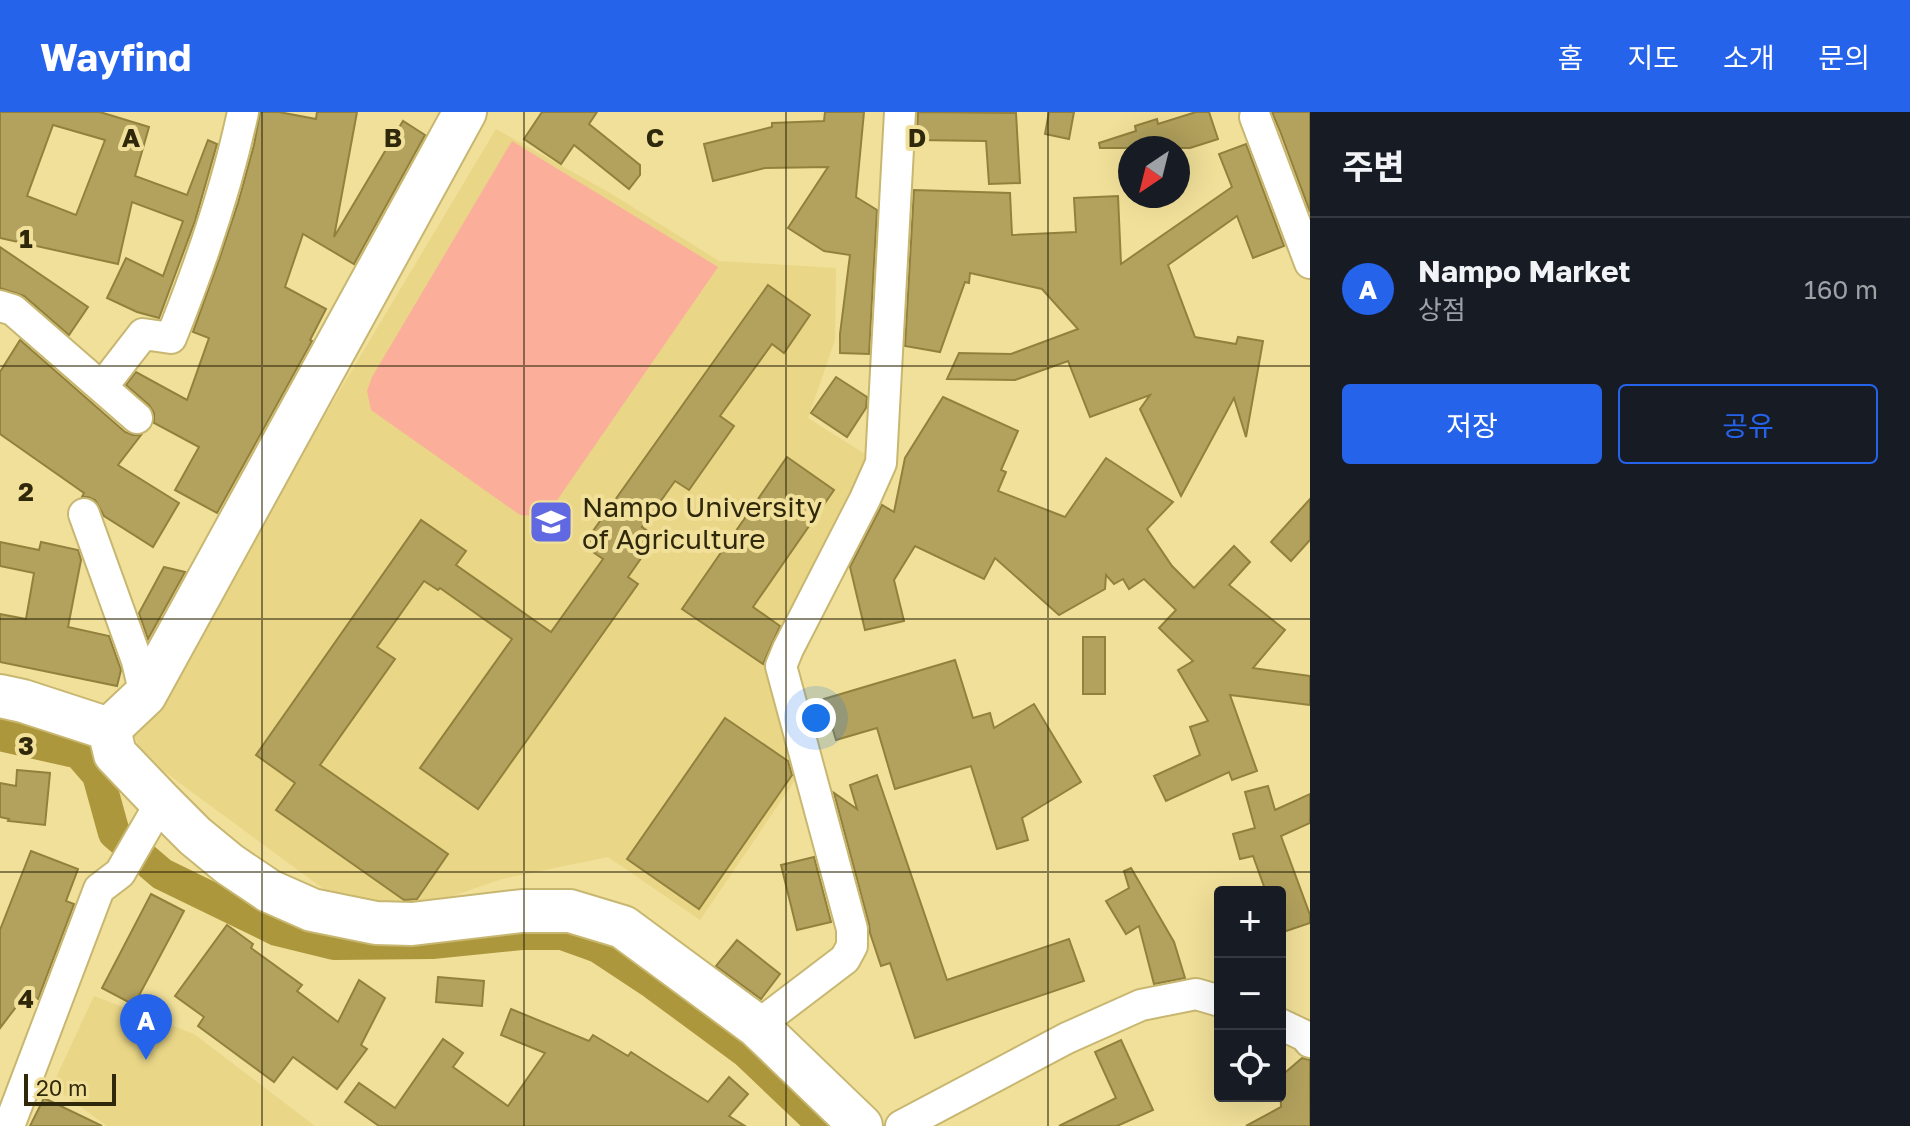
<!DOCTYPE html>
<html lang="ko">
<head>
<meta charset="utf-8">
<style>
  body { margin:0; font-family:"Golos Text","Noto Sans KR",sans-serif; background:#242831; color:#f1f3f6 }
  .controls { position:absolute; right:24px; bottom:24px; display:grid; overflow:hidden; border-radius:8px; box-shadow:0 8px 32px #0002 }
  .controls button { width:72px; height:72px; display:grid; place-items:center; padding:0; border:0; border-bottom:2px solid #363941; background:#171b24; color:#f1f3f6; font:40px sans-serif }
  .compass { position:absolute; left:1118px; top:24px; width:72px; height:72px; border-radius:50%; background:#171b24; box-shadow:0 8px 32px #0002; rotate:215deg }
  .scale { position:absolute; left:24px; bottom:20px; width:92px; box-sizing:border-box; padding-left:8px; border:4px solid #2f280b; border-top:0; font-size:22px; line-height:28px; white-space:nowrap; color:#2f280b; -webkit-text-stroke:6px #f1e099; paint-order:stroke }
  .you { position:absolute; left:816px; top:606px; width:28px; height:28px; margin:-20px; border:6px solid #fff; border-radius:50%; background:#1a73e8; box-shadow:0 0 0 12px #1a73e833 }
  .badge { display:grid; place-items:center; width:52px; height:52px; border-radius:50%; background:#2563eb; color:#fff; font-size:26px; font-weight:700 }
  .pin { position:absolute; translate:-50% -66px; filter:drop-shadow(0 2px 4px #0008) }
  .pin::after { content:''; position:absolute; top:42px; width:28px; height:24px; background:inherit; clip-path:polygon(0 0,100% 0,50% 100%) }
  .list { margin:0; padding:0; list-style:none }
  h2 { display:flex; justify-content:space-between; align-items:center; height:104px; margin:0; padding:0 32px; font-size:34px }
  h2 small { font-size:26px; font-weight:400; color:#9ea1a6 }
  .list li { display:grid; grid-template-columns:52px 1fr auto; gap:24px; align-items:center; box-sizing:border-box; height:144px; padding:0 32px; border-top:2px solid #363941 }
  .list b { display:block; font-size:30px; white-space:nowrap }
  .list p { margin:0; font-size:26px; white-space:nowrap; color:#9ea1a6 }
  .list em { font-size:26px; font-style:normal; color:#9ea1a6 }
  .actions { display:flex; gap:16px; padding:24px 32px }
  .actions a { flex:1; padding:18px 0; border:2px solid #2563eb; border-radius:8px; text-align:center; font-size:28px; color:#2563eb }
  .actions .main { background:#2563eb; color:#fff }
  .icon { flex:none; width:44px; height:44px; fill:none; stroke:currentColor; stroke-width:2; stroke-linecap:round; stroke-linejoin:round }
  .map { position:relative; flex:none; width:1310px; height:1014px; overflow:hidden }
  header { display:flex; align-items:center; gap:48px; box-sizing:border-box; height:112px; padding:0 40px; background:#2563eb; color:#fff }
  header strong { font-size:38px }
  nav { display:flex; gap:44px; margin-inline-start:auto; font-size:28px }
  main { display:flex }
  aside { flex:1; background:#171b24 }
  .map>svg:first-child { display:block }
  .built { fill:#e9d687 }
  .green { fill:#fbaf9a }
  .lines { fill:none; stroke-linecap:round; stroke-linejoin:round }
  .canal { stroke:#ad973c; stroke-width:32 }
  .building { fill:#b3a25d; stroke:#92813c; stroke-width:2; fill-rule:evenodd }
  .street-casing { stroke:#c8b771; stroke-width:34 }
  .secondary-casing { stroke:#c8b771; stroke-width:46 }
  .street { stroke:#fff; stroke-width:30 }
  .secondary { stroke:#fff; stroke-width:42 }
  .grid { fill:none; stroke:#2f280b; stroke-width:2; stroke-opacity:0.55 }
  .labels { text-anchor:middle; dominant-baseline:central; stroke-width:8; stroke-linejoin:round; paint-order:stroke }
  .poi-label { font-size:28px; fill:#2f280b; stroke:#f1e099; text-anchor:start }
  .grid-label { font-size:26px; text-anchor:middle; font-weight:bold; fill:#2f280b; stroke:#f1e099; stroke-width:8; stroke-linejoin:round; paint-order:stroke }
</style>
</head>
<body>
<header>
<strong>Wayfind</strong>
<nav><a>홈</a><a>지도</a><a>소개</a><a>문의</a></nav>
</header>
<main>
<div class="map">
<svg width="1310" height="1014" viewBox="0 0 1310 1014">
  <rect width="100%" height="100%" fill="#f1e099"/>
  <g class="built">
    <path d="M496,17l114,64 109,68 117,7 -1,72 -27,78 57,36 -2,20 -93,196 32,100 -102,150 -92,-63 -106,22 -90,31 -76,-12 -193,-142 -9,-21z"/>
    <path d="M94,884l100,38 121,92h-208l-55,-40z"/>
  </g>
  <path class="green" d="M512,29l206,126 -169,245 -10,4 -19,-1 -149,-105 -4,-19 5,-14z"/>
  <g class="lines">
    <path class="canal" d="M0,623l79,18 19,22 16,58 48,41 115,56 57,14 98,-1 89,-9h41l36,13 56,37 91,67 79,75"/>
  </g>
  <g class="building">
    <path d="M0,0h100l49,15 -14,49 52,19 21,-55 9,4 -22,77 -36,97 -22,-6 -30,-14 19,-40 37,18 20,-55 -51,-19 -14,62 -118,-26zM53,13l52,15 -29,75 -49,-19z"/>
    <path d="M260,0h19l37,7 1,-7h40l-23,125 69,-116 22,14 -71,129 -51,-30 -18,53 41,22 -16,31 2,1 -95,172 -42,-23 24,-43 -45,-24v-10l-5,-8 -23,-20 10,-13 51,28 22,-62 -16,-6 26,-72 19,-57 16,-58z"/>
    <path d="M542,0h55l-8,12 51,41v10l-11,14 -55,-44 -13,19 -37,-25z"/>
    <path d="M825,0h39l-8,85 21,13 -8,144 -29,-1v-19l10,-79 -26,-4 -36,-23 40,-61 -63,1 -52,13 -9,-37 68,-17v-4l52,-2z"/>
    <path d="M918,0l98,1 4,70 -31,1 -3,-43 -69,-1z"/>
    <path d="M1049,0h25l-5,27 -24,-5z"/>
    <path d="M1196,0h13l9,27 -28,9h-90l-1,-5 37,-12 -1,-5 22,-7 1,5z"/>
    <path d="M1272,0h38v100l-30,-81z"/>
    <path d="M1246,32l38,102 -31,12 -16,-42 -69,49 27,72 41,7 2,-7 25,4 -17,96 -12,-39 -53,98 -41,-87 10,-14 -60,22 -22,-56 -53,19 -68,-1 12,-26 52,1 67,-25 -36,-40 -72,-16 -1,10 -4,-1 -25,70 -35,-6 9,-156 96,3 2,42 64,-3 -2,-34 44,-2 3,68 111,-77 -13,-33z"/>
    <path d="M0,135l88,60 -19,28 -45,-39 -24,-8z"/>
    <path d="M768,173l42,30 -26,38 -12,-9 -52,72 14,10 -45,64 -14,-9 -33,46 14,10 -28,40 10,7 -160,225 -58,-41 92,-129 -72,-51 -2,2 -14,-9 -47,66 18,12 -75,106 128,89 -31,45 -13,1 -128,-90 19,-27 -39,-28 165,-235 45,31 -10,14 95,67 52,-73 -20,-14z"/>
    <path d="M20,228l105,92 8,3h8l-23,30 61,38 -26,44 -49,-31 -9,-16 -7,-3h-6l2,-4 -84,-59v-62z"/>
    <path d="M836,265l31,20 -1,11 -19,29 -36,-24z"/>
    <path d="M943,285l75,34 -17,39 5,2 -8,19 67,26 41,-59 67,44 -26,27 25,37 22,22 40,-42 16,16 -21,23 56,45 -32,38 57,8v29l-80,-10 27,76 -25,9 -3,-8 -63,29 -12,-25 46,-21 -10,-28 18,-6 -30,-51 15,-9 -34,-33 17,-18 -32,-31 -15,10 -6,-10 -9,5 -8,-9 -1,14 -46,26 -64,-57 -11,21 -69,-33 -21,34 10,41 -39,9 -15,-63 32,-62 12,7 11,-54z"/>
    <path d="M787,345l47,33 -81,117 27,19 -17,38 -81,-55z"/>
    <path d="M1310,387v41l-19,21 -20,-19z"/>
    <path d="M0,430l39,8 2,-8 37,8 3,10 -13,67 41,9 12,34 -4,16 -117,-24v-48l26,5 8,-46 -34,-7z"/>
    <path d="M164,455l21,5 -37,67 -9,-26z"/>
    <rect x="1083" y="525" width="22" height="57"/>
    <path d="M955,548l18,58 17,-5 4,15 40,-24 47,78 -59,36 6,22 -31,9 -26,-83 -76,23 -18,-61 -41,12 -12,-41z"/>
    <path d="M725,606l63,43 4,14 -93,134 -72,-50z"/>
    <path d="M17,658l33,3 -5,52 -37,-4 1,-2 -9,-2v-34l16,3z"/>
    <path d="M877,663l70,205 122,-41 15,42 -169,57 -25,-75 -9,3 -11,-33 -1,-9 -35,-131 23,16 -7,-24z"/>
    <path d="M1268,674l7,24 35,-16v29l-29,13 29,79v8l-30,10v-41h-14l-13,-36 -13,3 -7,-25 22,-6 -10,-36z"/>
    <path d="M31,739l47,18 -12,32 8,3 -36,95 -12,-5 -26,34v-98z"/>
    <path d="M814,745l17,65 -34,8 -16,-65z"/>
    <path d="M1131,756l43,74 11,36 -31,6 -15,-58 -13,8 -20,-33 23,-13 -5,-17z"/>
    <path d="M151,782l33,17 -50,94 -32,-17z"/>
    <path d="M227,813l26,19 -2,4 51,37 -5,6 41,31 21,-42 26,18 -24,47 6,4 -30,40 -44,-32 -19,25 -76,-56 6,-9 -29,-21z"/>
    <path d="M737,828l43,34 -19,25 -45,-33z"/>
    <path d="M438,865l46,4 -2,25 -46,-4z"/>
    <path d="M511,897l78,32 4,-6 35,21 3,-4 77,50 21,-25 19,17 -19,22 16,10h-366l-34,-24 14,-19 36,25 48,-69 20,14 -10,14 55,39 37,-53 -44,-18z"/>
    <path d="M1121,928l32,70 -36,16h-58l57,-28 -21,-46z"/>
    <path d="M1302,946l8,2v66h-64l35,-19 -1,-30z"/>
    <path d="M44,986l58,28h-72z"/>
  </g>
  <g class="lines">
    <g class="street-casing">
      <g id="street">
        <path d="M1255,5l55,146"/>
        <path d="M0,194l13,4 124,108"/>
        <path d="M102,275l41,-53 28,4c29,-72 56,-151 72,-226"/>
        <path d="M84,402l53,147 8,34"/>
        <path d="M1280,912l25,12 5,6"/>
        <path d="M757,914l88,-67 7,-13v-17l-71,-263 7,-17 77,-150 16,-36 19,-351"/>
        <path d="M9,1014l90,-237 21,-16 41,-71"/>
        <path d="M901,1014l166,-88 74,-33 55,-11 24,7"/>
      </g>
    </g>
    <g class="secondary-casing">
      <g id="secondary">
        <path d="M0,584l23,5 86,28 36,-34 320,-583"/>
        <path d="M109,617l6,25 46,48 34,34 34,28 40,27 43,19 64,13 36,1 110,-13h48l53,16 134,99 104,100"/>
      </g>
    </g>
    <use href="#street" class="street"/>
    <use href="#secondary" class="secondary"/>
  </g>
  <path class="grid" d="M262,0v1014M524,0v1014M786,0v1014M1048,0v1014M0,254h1310M0,507h1310M0,760h1310"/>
  <defs>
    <g id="university-square" transform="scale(2.3)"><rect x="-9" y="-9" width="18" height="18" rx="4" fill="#6069e1" stroke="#f1e099"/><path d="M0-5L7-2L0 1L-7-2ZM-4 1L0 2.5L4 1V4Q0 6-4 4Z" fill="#fff"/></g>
  </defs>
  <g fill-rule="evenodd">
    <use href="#university-square" x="551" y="410"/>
  </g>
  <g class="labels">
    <g class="poi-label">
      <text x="582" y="394">Nampo University<tspan x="582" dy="32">of Agriculture</tspan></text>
    </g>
  </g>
  <g class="grid-label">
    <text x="131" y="35">A</text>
    <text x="393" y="35">B</text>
    <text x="655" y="35">C</text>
    <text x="917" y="35">D</text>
    <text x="26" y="136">1</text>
    <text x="26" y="389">2</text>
    <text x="26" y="643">3</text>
    <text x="26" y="896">4</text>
  </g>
</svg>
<div class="controls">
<button>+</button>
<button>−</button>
<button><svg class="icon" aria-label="locate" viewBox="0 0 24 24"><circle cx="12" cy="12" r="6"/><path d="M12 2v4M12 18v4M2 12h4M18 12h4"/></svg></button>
</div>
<svg class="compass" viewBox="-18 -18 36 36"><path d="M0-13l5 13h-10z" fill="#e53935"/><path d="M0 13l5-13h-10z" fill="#9ea1a6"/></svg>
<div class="scale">20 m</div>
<div class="you"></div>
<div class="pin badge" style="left:146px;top:948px">A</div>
</div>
<aside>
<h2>주변<small></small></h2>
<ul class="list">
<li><span class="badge">A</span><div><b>Nampo Market</b><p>상점</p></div><em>160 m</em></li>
</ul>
<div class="actions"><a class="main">저장</a><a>공유</a></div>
</aside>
</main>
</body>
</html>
